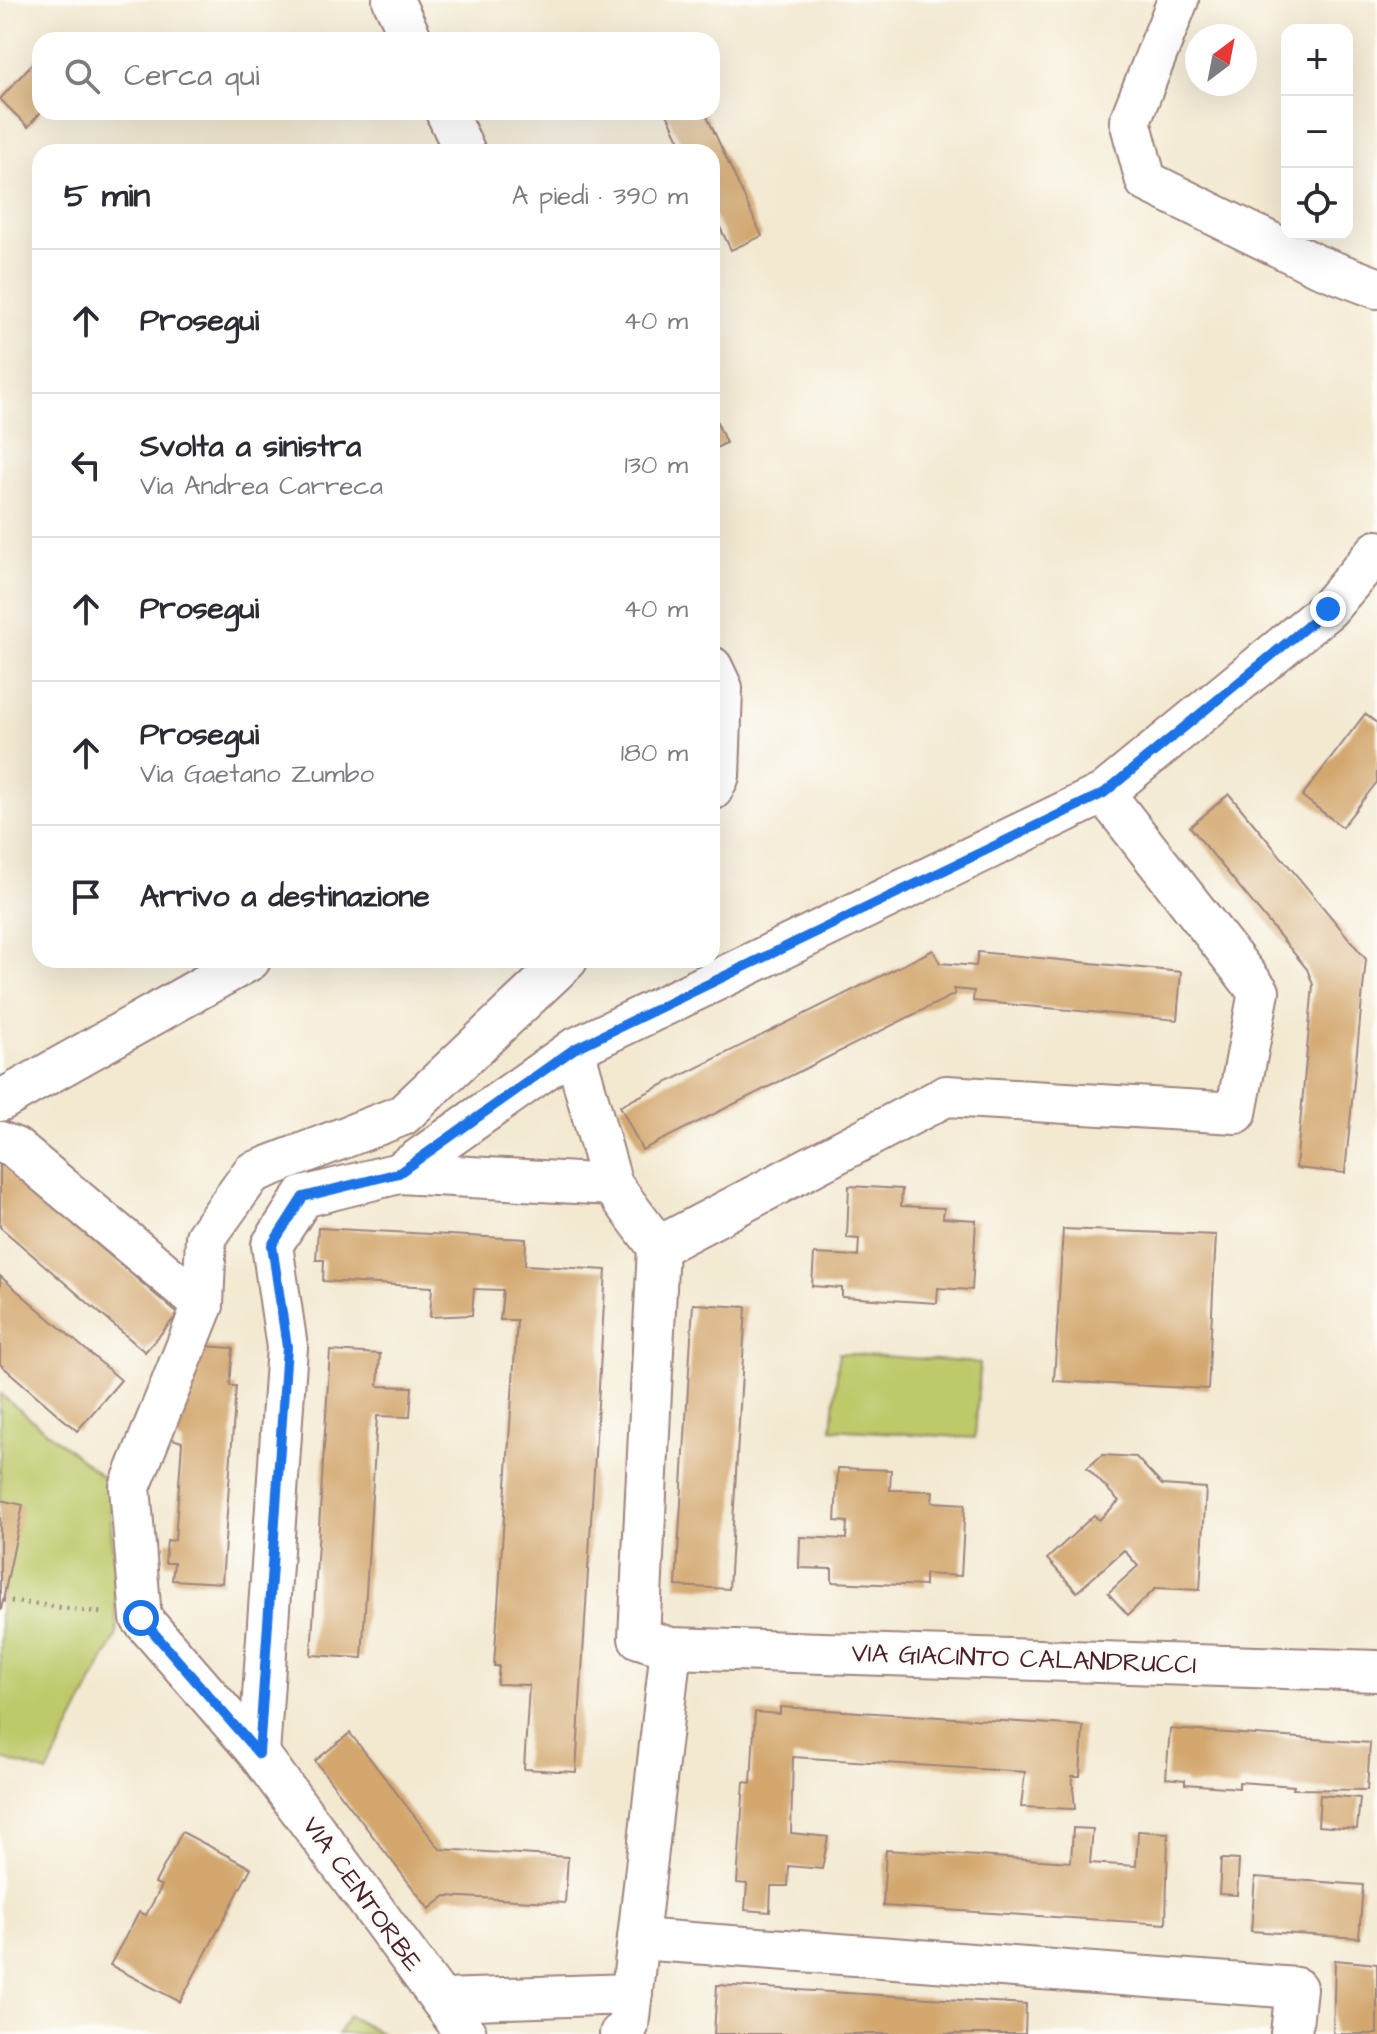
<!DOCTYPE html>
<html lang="it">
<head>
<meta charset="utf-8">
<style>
  body { margin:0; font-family:"Architects Daughter",sans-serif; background:#f7f7f7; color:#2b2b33 }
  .controls { position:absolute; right:24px; top:24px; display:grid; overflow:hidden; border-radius:16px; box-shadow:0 8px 32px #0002 }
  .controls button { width:72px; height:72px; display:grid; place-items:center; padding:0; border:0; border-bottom:2px solid #e1e1e2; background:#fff; color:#2b2b33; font:40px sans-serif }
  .compass { position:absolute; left:1185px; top:24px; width:72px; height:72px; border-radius:50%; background:#fff; box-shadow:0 8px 32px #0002; rotate:32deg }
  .stop { position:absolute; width:24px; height:24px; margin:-18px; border:6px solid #1a73e8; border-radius:50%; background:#fff }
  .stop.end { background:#1a73e8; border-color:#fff; box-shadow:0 2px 8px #0008 }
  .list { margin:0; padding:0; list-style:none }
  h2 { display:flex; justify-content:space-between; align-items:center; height:104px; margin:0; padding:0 32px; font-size:34px }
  h2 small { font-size:26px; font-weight:400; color:#7c7c81 }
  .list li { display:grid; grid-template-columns:52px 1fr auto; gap:24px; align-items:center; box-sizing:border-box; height:144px; padding:0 32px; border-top:2px solid #e1e1e2 }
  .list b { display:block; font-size:30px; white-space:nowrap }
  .list p { margin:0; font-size:26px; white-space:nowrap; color:#7c7c81 }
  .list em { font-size:26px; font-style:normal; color:#7c7c81 }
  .icon { flex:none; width:44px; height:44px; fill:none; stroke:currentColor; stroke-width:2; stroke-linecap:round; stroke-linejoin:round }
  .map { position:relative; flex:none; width:1377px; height:2034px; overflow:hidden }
  .search { position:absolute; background:#fff; box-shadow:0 8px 32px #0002; left:32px; top:32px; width:688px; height:88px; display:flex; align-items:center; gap:20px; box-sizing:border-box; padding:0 28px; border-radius:24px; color:#7c7c81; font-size:30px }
  .panel { position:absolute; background:#fff; box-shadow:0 8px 32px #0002; left:32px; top:144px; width:688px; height:824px; border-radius:24px }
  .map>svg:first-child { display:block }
  .green { fill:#bec96b; stroke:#84744b; stroke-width:2 }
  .building { fill:#d3a76e }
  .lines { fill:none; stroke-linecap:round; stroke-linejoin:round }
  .minor-casing { stroke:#9e847e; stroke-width:44 }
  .path { stroke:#9e847e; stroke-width:5; stroke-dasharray:2 6; stroke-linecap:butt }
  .minor { stroke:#fff; stroke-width:40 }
  .route { stroke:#1a73e8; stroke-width:10 }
  .labels { text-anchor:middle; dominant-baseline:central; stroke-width:6; stroke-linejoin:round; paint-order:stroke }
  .street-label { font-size:26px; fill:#4a1f2b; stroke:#fdfcf7 }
</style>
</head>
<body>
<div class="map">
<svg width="1377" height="2034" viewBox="0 0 1377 2034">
  <rect width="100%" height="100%" fill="#fdfcf7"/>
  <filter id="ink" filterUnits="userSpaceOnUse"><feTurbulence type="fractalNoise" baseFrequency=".0125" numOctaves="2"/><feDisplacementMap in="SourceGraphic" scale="16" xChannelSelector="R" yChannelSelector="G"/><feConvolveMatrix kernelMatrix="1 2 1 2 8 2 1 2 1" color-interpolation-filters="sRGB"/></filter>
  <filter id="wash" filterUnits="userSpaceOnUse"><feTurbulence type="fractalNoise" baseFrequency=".006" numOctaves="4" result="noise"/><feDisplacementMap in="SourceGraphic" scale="32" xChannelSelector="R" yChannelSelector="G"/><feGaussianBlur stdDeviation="1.8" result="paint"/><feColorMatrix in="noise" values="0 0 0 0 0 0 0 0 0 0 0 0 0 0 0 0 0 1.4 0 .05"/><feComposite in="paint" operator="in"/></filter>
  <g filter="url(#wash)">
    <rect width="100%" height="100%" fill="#f3e9d1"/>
    <g class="green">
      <path d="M839,1353l141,10 -5,75 -143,-9z"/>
      <path d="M0,1394l109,88 8,152 -70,139 -47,-15z"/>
      <path d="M348,2016l34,18h-44z"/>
    </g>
    <g id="blocks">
      <g class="building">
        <path d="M40,55v58l-12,14 -28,-28z"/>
        <path d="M666,112h39l57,124 -31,14 -19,-39v-59h-27z"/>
        <path d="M712,411l14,32 -14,7z"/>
        <path d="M1365,714l12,9v59l-35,45 -40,-31z"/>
        <path d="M1229,794l137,165 -21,214 -49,-5 17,-183 -6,-16 -117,-142z"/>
        <path d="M933,950l7,13 36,3 2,-14 203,20 -4,48 -204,-19 1,-10 -21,-2 2,5 -313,156 -22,-44z"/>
        <path d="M0,1161l178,153 -33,38 -145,-125z"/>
        <path d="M849,1186l53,3 -1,17 43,2 -1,10 33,2 -4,70 -34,-2 -1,15 -95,-6v-9l-30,-2 2,-32 44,2 1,-17 -12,-1z"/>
        <path d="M318,1228l208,11 -1,26 81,5 -30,502 -52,-3 5,-84 -32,-1 2,-18h-5l23,-346h-17l3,-30 -29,-1 -2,26 -42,2 2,-30 -109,-6 1,-21h-8z"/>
        <path d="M1063,1229l153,6 -8,154 -154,-8z"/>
        <path d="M0,1276l121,104 -44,51 -77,-67z"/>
        <path d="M693,1304l53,3 -17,282 -53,-3z"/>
        <path d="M203,1346l30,2 -3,38h6l-14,197 -50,-3 2,-17h-9l2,-22 8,-1 7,-98 -16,-5z"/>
        <path d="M330,1351l50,3 -2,32 34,1 -2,30 -33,-1 -15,242 -51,-3z"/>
        <path d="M1102,1455l34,2 26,28 44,3 -6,102 -44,-2 -28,27 -20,-22 30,-27 -14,-16 -47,42 -30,-33 47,-44 5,5 20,-19 -32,-33z"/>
        <path d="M838,1468l53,2 -1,20 43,1 -1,11 33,2 -4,72 -36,-2v12l-93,-4v-13l-33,-1 1,-31 46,2 1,-17 -12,-1z"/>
        <path d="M0,1500l23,5 -22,105h-1z"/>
        <path d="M780,1707l303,19 -3,50h-8l3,33 -54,-2 4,-35 -232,-15 -2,76 37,4 -6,32 -33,-3 -1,20h-17l-1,26 -25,-2 2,-26 -10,-1 7,-101 7,1 4,-71 25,2z"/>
        <path d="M1170,1729l200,14 -3,47 -74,-1 1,-3 -55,-4v6l-54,-4v-4l-19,-2z"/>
        <path d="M350,1733l90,116 128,8 -3,46 -119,-7 -17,13 -114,-148z"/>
        <path d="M1320,1795l40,3 -3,31 -39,-3z"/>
        <path d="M1073,1828l20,1 -3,34 46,3 2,-35 30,2 -2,91 -283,-18 3,-56 185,12z"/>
        <path d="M182,1832l69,36 -71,134 -70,-37 29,-53 7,3 16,-29 -7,-3z"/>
        <path d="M1221,1859l18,1 -2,35 -18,-1z"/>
        <path d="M1255,1877l108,8 -4,53 -108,-7z"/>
        <path d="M1335,1960l42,4v70h-44z"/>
        <path d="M717,1985l309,19 -1,30h-311z"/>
      </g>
    </g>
  </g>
  <g filter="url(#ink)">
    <use href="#blocks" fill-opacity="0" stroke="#9e847e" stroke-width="2"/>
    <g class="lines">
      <g class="minor-casing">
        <g id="minor">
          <path d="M393,0l19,40"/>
          <path d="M1178,0l-48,121 16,60 170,84 61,23"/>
          <path d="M446,112l19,40"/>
          <path d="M712,667l10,21 -3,88 -7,14"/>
          <path d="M1104,793l155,199 -23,121 -290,-17 -288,151 -19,391 32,10 706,23"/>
          <path d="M574,1049l38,136 46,62"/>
          <path d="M0,1101l250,-141"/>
          <path d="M0,1142l15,6 188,157"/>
          <path d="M399,1173l175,-124 530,-256 224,-184 49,-58"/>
          <path d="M259,1754l28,-407 -15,-102 31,-48 96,-24 213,12"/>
          <path d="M638,1939l658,49 -5,46"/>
          <path d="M441,2000l191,-6"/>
          <path d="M466,2034l-207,-280 -118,-136 -11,-131 73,-182 3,-68 46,-64 151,-58 164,-155"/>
          <path d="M620,2034l8,-8 43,-378"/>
        </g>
      </g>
      <path class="path" d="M3,1600l101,13"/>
      <use href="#minor" class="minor"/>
    </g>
  </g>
  <g class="lines" filter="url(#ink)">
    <path class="route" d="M141,1618l118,136 28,-407 -15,-102 31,-48 96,-24 175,-124 530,-256 224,-184"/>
  </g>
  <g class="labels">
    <g class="street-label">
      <text transform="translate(1024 1659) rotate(2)">VIA GIACINTO CALANDRUCCI</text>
      <text transform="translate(362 1894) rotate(54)">VIA CENTORBE</text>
    </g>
  </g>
</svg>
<div class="controls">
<button>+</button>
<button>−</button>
<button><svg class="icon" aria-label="locate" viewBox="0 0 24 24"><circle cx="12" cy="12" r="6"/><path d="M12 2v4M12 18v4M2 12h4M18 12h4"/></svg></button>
</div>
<svg class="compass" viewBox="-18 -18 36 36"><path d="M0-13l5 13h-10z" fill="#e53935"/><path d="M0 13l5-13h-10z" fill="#7c7c81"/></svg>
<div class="stop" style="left:141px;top:1618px"></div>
<div class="stop end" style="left:1328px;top:609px"></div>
<div class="search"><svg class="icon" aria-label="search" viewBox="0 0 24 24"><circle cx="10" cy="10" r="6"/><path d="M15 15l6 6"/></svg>Cerca qui</div>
<section class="panel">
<h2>5 min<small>A piedi · 390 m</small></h2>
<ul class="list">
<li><svg class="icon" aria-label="ahead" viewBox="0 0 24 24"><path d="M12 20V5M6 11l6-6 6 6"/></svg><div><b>Prosegui</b></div><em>40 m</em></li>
<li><svg class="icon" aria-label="left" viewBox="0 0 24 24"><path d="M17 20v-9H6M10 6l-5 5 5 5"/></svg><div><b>Svolta a sinistra</b><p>Via Andrea Carreca</p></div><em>130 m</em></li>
<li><svg class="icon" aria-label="ahead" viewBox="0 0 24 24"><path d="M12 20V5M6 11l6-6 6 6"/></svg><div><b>Prosegui</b></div><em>40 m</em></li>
<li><svg class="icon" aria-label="ahead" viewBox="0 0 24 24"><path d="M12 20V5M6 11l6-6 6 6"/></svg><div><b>Prosegui</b><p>Via Gaetano Zumbo</p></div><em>180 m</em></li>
<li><svg class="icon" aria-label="arrive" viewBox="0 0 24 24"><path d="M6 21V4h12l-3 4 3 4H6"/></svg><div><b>Arrivo a destinazione</b></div></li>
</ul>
</section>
</div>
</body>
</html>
